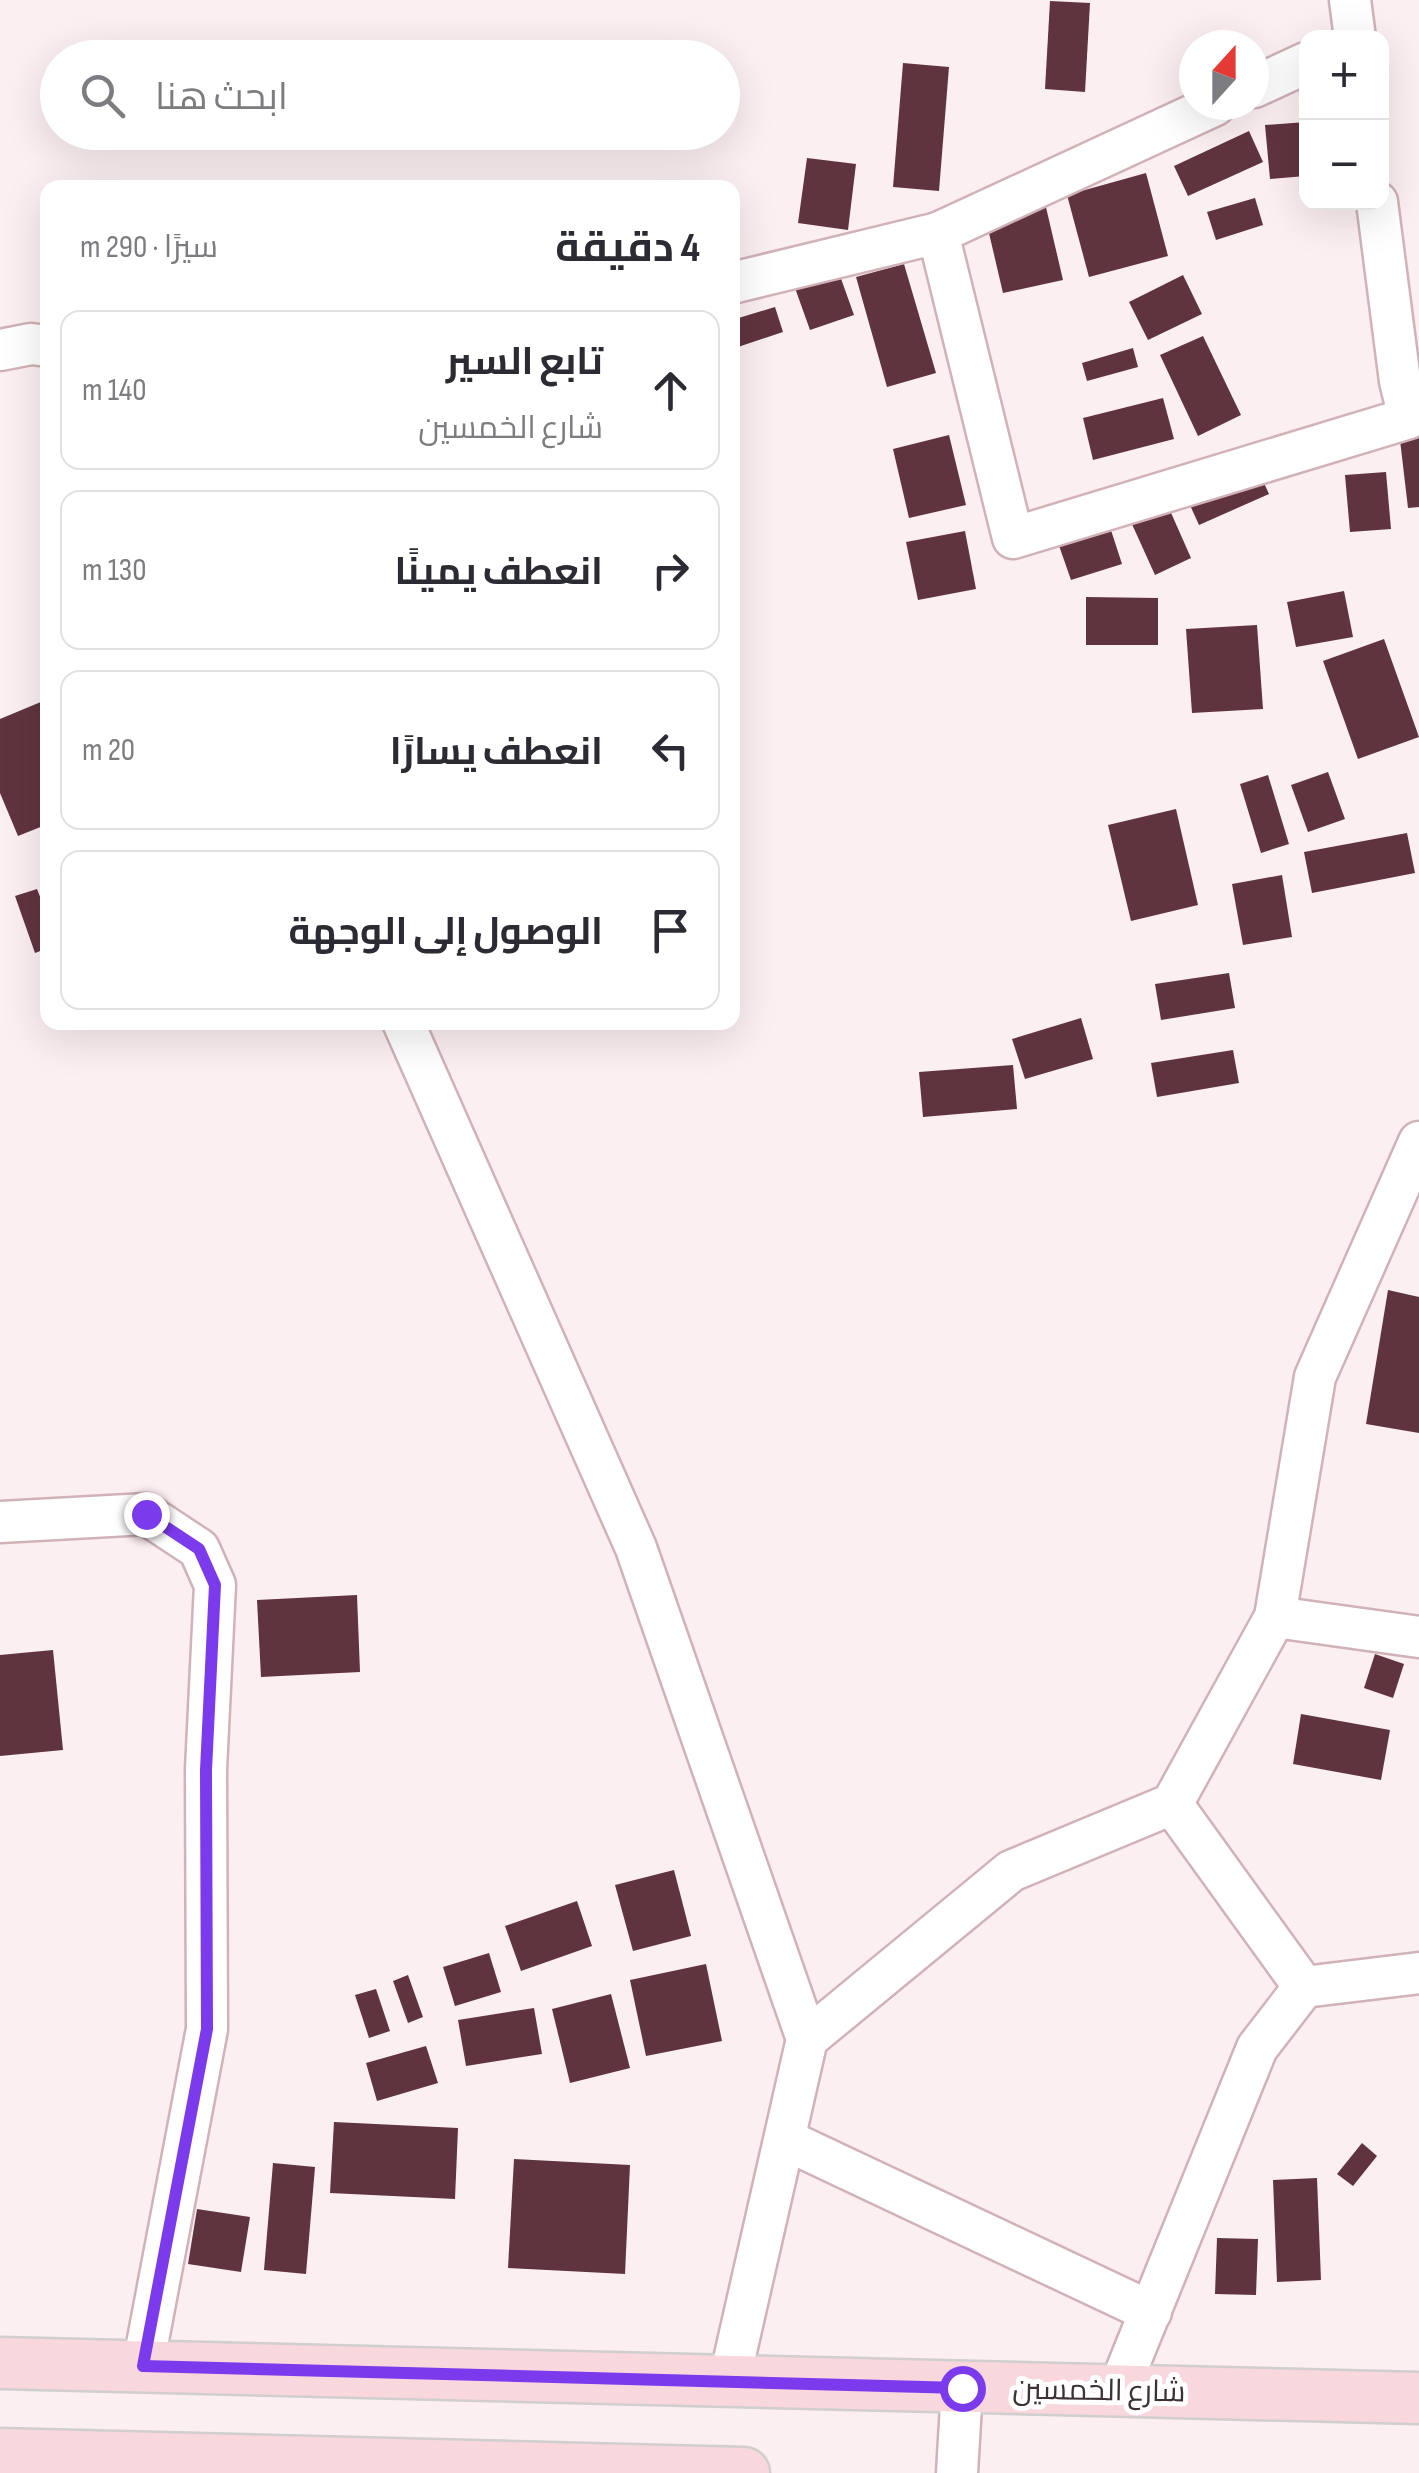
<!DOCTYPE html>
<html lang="ar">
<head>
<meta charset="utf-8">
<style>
  body { margin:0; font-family:"Sofia Sans Condensed",Cairo,sans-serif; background:#f7f7f7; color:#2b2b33; direction:rtl }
  .controls { position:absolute; right:30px; top:30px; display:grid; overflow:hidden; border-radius:20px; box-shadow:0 10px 40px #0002 }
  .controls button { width:90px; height:90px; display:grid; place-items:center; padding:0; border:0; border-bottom:2px solid #e1e1e2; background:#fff; color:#2b2b33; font:50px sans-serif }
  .compass { position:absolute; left:1179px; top:30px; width:90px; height:90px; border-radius:50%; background:#fff; box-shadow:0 10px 40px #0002; rotate:21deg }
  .stop { position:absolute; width:30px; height:30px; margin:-22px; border:8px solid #7c3aed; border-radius:50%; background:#fff }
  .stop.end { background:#7c3aed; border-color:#fff; box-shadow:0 2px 10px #0008 }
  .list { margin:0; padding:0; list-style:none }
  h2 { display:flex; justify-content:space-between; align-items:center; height:130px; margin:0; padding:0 40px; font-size:42px }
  h2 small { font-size:32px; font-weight:400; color:#7c7c81 }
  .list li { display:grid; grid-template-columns:65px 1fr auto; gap:30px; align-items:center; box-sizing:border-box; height:160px; margin:0 20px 20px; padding:0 20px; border:2px solid #e1e1e2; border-radius:20px }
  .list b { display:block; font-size:38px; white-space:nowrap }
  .list p { margin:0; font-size:32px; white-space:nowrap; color:#7c7c81 }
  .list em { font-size:32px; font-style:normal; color:#7c7c81 }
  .icon { flex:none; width:55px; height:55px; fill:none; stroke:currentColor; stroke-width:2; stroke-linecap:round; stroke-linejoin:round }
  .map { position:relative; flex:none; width:1419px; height:2473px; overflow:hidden; direction:ltr }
  .search { position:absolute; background:#fff; box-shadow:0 10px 40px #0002; left:40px; top:40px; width:700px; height:110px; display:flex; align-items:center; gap:25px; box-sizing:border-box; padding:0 35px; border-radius:55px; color:#7c7c81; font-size:38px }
  .panel { position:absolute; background:#fff; box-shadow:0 10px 40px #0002; left:40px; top:180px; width:700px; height:850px; border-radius:20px; direction:rtl }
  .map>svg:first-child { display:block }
  .building { fill:#60343f }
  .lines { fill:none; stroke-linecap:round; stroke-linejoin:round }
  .minor-casing { stroke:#d0b2b8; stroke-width:45 }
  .major-casing { stroke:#d0cece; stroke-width:55 }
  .minor { stroke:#fff; stroke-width:40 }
  .major { stroke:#f8d7dd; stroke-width:50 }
  .route { stroke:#7c3aed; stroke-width:12 }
  .labels { text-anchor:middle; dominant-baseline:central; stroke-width:10; stroke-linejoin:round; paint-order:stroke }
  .street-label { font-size:30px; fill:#3c3133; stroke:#fff }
</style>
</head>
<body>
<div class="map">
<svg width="1419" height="2473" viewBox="0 0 1419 2473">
  <rect width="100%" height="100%" fill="#fceff1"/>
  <g class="building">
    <path d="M1050,1l40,2 -5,89 -40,-3z"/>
    <path d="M903,63l46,4 -10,124 -46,-4z"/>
    <path d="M1306,122v54l-36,3 -5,-54z"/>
    <path d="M1249,131l14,31 -75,34 -14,-30z"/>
    <path d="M807,158l49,6 -8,66 -50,-7z"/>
    <path d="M1146,173l22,83 -79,21 -22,-82z"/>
    <path d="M1255,198l8,27 -47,15 -9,-28z"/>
    <path d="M1045,203l18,77 -60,13 -18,-77z"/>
    <path d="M904,264l32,109 -49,14 -31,-110z"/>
    <path d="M839,273l15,42 -44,15 -15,-42z"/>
    <path d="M1183,275l19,39 -54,26 -19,-38z"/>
    <path d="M775,307l8,25 -45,15 -6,-27z"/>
    <path d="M1203,336l38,79 -43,21 -38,-81z"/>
    <path d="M1133,348l5,19 -51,14 -5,-18z"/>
    <path d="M1163,398l11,41 -81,21 -10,-42z"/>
    <path d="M1419,420v87l-11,1 -10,-85z"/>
    <path d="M949,435l17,70 -57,13 -16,-69z"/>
    <path d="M1254,461l15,33 -70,31 -15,-33z"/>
    <path d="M1386,472l5,57 -41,3 -5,-57z"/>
    <path d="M1168,506l23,52 -36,17 -24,-53z"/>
    <path d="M1108,521l14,43 -51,16 -15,-43z"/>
    <path d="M965,531l11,58 -58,11 -12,-58z"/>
    <path d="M1344,591l9,46 -57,10 -9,-45z"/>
    <path d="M1086,597l72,1v47h-72z"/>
    <path d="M1257,625l6,84 -71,4 -6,-84z"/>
    <path d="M1384,639l35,98 -61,22 -35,-98z"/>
    <path d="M48,699v125l-30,12 -18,-43v-74z"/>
    <path d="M1328,772l17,47 -37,13 -17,-47z"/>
    <path d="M1268,775l21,69 -28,9 -21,-69z"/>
    <path d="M1176,809l22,96 -67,16 -23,-96z"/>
    <path d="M1407,833l8,40 -103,20 -8,-41z"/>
    <path d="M1282,875l10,62 -49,8 -11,-61z"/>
    <path d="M37,889l11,28v31l-13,5 -20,-57z"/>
    <path d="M1229,973l6,35 -74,12 -6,-36z"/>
    <path d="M1081,1018l12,41 -68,20 -13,-40z"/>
    <path d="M1233,1050l6,33 -82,14 -6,-34z"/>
    <path d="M1013,1065l4,44 -94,8 -4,-45z"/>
    <path d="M1388,1290l31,7v136l-53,-9z"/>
    <path d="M357,1595l3,77 -99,5 -4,-77z"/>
    <path d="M53,1650l10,100 -63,6v-101z"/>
    <path d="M1375,1654l29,10 -11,34 -29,-10z"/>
    <path d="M1301,1714l89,16 -9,50 -88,-16z"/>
    <path d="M674,1870l17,66 -58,15 -18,-66z"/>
    <path d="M577,1901l15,45 -71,25 -16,-45z"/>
    <path d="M489,1953l12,39 -46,14 -12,-39z"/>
    <path d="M706,1964l16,77 -76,15 -16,-76z"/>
    <path d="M408,1975l15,42 -15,6 -15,-42z"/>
    <path d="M376,1989l14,42 -21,7 -14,-43z"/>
    <path d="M611,1994l19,74 -60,15 -18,-74z"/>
    <path d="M534,2008l8,46 -76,12 -8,-46z"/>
    <path d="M426,2046l12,37 -61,18 -11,-38z"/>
    <path d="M334,2122l124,6 -3,71 -125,-6z"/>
    <path d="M1362,2143l15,13 -24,30 -16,-12z"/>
    <path d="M514,2159l116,6 -5,109 -117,-6z"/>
    <path d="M273,2163l42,4 -9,107 -42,-4z"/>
    <path d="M1317,2178l4,102 -44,2 -4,-102z"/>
    <path d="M197,2209l53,8 -9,55 -53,-8z"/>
    <path d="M1217,2238l41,1 -2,56 -41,-1z"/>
  </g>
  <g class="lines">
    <g class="minor-casing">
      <g id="minor">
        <path d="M1350,0l5,38"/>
        <path d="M1254,87l52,-24"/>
        <path d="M1215,105l-277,128 75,305 396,-120 -9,-37 -23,-179"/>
        <path d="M732,283l206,-50"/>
        <path d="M0,350l31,-6 17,2"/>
        <path d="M403,1022l233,526 171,491"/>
        <path d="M0,1522l146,-8 53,35 16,36 -9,184 1,260 -64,337"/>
        <path d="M1275,1617l144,20"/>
        <path d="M1172,1804l132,183"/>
        <path d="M786,2140l365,172"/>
        <path d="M729,2382l78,-343 204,-168 161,-67 103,-187 40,-240 104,-235"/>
        <path d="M1118,2391l139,-343 47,-61 115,-14"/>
        <path d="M957,2473l5,-85"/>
      </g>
    </g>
    <g class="major-casing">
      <g id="major">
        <path d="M0,2363l1419,35"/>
        <path d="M0,2454l744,19"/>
      </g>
    </g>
    <use href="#minor" class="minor"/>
    <use href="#major" class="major"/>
  </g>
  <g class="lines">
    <path class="route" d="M146,1514l53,35 16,36 -9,185 1,259 -64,337 819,22"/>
  </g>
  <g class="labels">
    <g class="street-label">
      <text transform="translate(1099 2391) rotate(1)">شارع الخمسين</text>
    </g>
  </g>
</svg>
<div class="controls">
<button>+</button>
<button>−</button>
</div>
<svg class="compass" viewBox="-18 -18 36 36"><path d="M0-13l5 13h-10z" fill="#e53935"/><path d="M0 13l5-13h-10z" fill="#7c7c81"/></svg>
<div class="stop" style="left:962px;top:2388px"></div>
<div class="stop end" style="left:146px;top:1514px"></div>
<div class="search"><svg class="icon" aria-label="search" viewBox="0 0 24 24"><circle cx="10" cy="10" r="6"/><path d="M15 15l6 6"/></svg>ابحث هنا</div>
<section class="panel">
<h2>4 دقيقة<small>سيرًا · 290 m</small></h2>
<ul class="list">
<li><svg class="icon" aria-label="ahead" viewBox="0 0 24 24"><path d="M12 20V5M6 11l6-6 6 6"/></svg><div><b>تابع السير</b><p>شارع الخمسين</p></div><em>140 m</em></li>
<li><svg class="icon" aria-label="right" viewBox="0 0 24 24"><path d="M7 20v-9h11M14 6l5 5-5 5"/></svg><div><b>انعطف يمينًا</b></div><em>130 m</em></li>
<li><svg class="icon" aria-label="left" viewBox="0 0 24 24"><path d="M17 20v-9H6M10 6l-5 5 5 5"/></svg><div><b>انعطف يسارًا</b></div><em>20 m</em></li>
<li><svg class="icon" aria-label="arrive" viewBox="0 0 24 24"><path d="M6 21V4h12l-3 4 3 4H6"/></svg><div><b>الوصول إلى الوجهة</b></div></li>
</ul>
</section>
</div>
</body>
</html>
